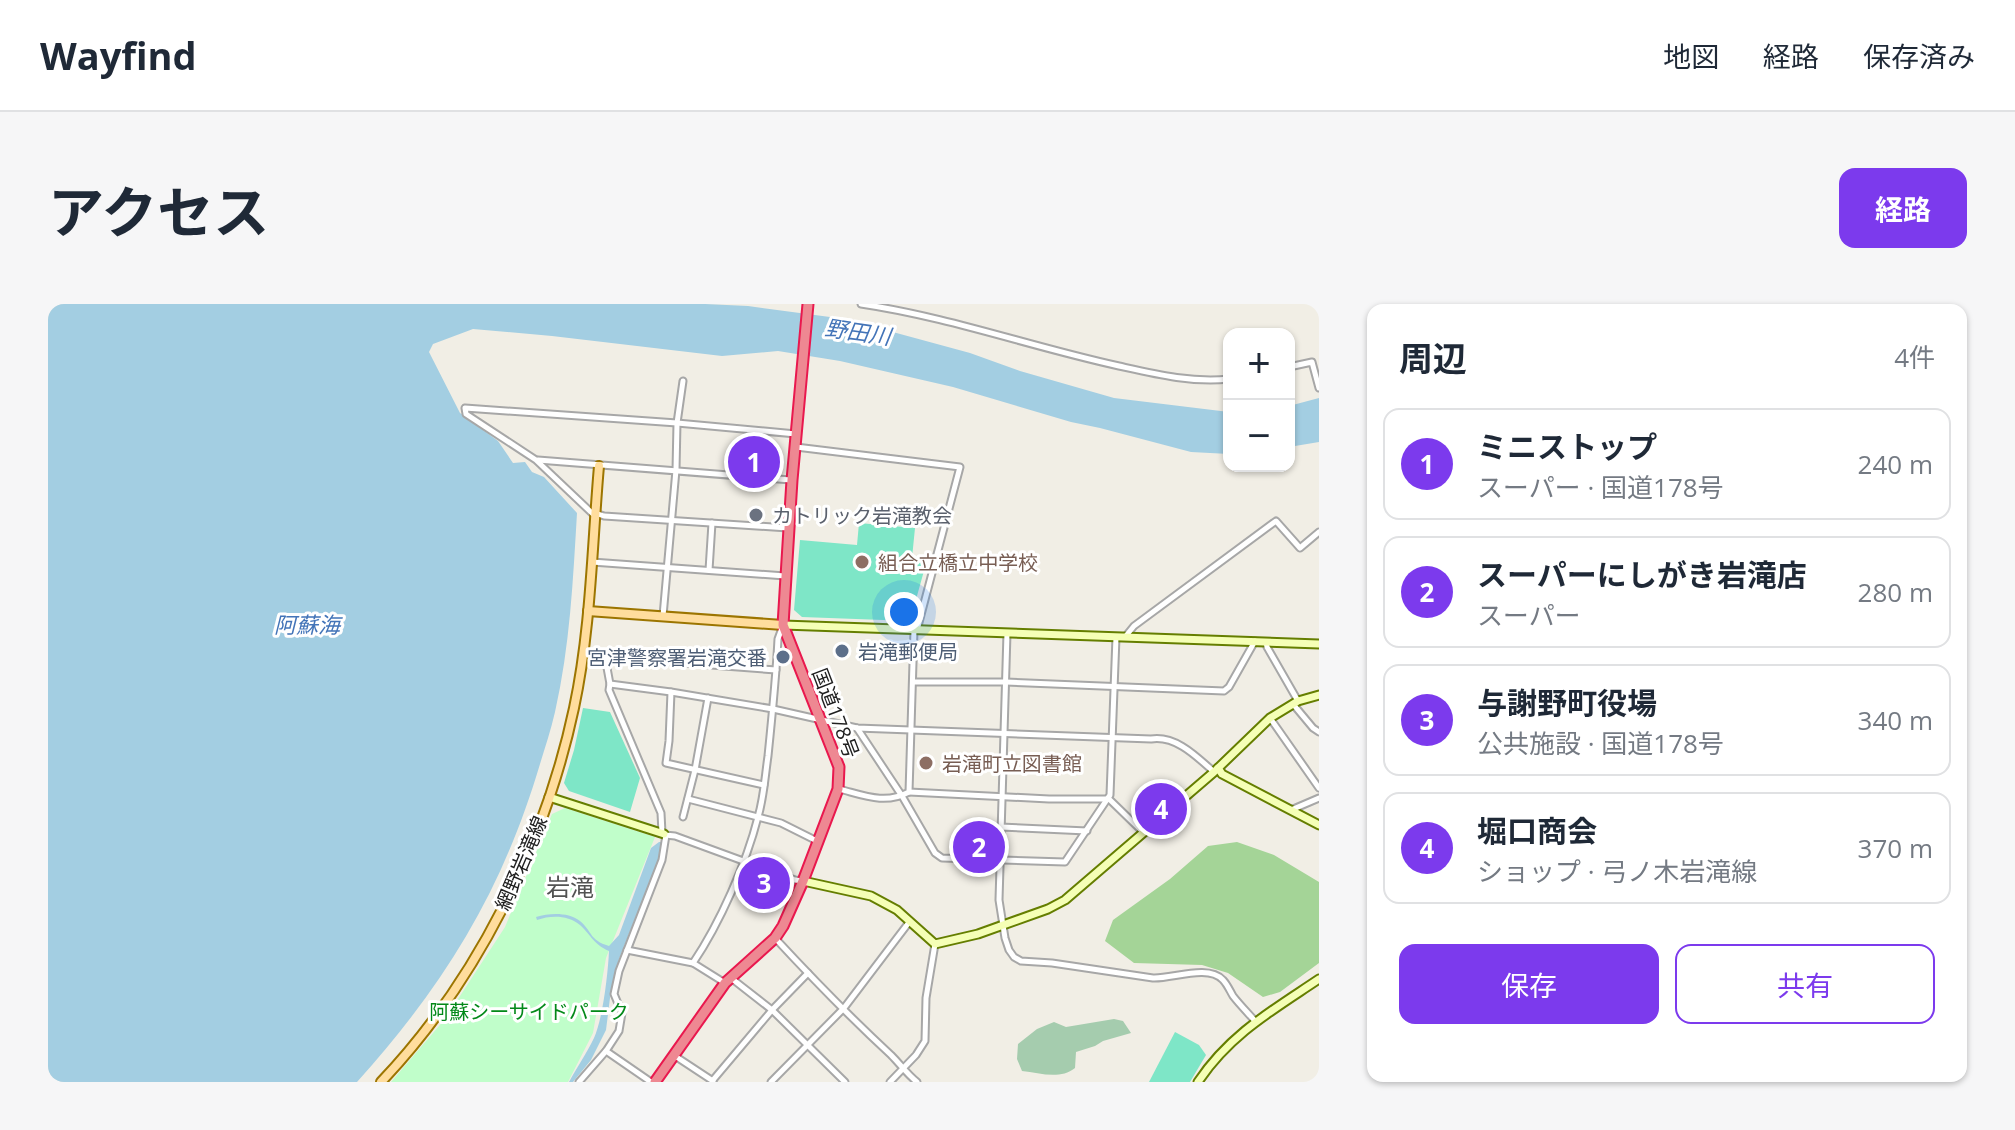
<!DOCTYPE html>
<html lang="ja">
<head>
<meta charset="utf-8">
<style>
  body { margin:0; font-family:"Open Sans","Noto Sans JP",sans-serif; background:#f6f6f7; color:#1f2937 }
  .controls { position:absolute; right:24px; top:24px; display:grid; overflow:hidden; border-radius:16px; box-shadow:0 2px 6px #0004 }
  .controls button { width:72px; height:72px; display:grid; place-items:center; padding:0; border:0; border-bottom:2px solid #e0e1e3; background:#fff; color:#1f2937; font:40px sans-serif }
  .you { position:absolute; left:856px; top:308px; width:28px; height:28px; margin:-20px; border:6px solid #fff; border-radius:50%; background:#1a73e8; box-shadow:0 0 0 12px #1a73e833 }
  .badge { display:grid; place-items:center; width:52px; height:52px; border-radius:50%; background:#7c3aed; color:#fff; font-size:26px; font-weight:700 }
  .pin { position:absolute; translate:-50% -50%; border:4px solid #fff; box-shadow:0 2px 8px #0006 }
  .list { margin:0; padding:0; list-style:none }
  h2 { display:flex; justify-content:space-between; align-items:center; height:104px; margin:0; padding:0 32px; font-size:34px }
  h2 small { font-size:26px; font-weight:400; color:#747a83 }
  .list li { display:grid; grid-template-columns:52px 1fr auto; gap:24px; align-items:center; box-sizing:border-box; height:112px; margin:0 16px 16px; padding:0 16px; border:2px solid #e0e1e3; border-radius:16px }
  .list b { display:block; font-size:30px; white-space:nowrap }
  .list p { margin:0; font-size:26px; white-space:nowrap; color:#747a83 }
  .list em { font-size:26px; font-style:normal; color:#747a83 }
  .actions { display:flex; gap:16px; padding:24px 32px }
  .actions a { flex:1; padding:18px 0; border:2px solid #7c3aed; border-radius:16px; text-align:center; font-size:28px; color:#7c3aed }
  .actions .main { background:#7c3aed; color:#fff }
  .map { position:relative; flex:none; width:1271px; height:778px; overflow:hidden; border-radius:16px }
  header { display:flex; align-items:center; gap:48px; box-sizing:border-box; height:112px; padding:0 40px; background:#fff; border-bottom:2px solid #e0e1e3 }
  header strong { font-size:38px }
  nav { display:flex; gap:44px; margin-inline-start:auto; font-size:28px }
  .intro { display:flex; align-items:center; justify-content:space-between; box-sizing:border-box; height:192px; padding:0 48px }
  h1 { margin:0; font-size:56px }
  .button { padding:20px 36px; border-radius:16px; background:#7c3aed; color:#fff; font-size:28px; font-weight:700 }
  main { display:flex; gap:48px; padding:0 48px }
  aside { flex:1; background:#fff; border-radius:16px; box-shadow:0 2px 6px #0004 }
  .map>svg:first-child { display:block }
  .forest { fill:#a4d497 }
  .cemetery { fill:#a5ccae }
  .park { fill:#c0feca }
  .pitch { fill:#7ee6c7 }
  .water { fill:#a3cee2 }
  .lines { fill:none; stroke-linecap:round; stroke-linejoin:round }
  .street-casing { stroke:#a7a7a7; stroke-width:9 }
  .secondary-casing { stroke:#657e00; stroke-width:11 }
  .primary-casing { stroke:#9c7500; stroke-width:12 }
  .highway-casing { stroke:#e9184e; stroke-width:13 }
  .street { stroke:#fff; stroke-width:5 }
  .secondary { stroke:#f5ffb6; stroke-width:7 }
  .primary { stroke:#ffdd9d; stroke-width:8 }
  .highway { stroke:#ee8892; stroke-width:9 }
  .worship-dot { fill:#6b7280; stroke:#fff; stroke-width:3 }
  .education-dot { fill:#8d6e63; stroke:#fff; stroke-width:3 }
  .service-dot { fill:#5c6f8a; stroke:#fff; stroke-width:3 }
  .labels { text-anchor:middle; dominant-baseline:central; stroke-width:6; stroke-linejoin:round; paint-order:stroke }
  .worship-label { font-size:20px; fill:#5b616d; stroke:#fff; text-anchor:start }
  .education-label { font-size:20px; fill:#785e54; stroke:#fff; text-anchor:start }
  .service-label { font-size:20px; fill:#4e5e75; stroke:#fff; text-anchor:start }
  .street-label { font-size:20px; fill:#202020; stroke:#fff }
  .park-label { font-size:20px; fill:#038919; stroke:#fff }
  .water-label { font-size:22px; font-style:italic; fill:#4374b8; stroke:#fff }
  .quarter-label { font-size:24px; fill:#535353; stroke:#fff }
</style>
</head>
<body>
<header>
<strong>Wayfind</strong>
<nav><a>地図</a><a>経路</a><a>保存済み</a></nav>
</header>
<div class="intro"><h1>アクセス</h1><a class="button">経路</a></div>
<main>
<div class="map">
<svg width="1271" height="778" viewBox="0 0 1271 778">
  <rect width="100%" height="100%" fill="#f1eee5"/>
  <path class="forest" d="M1189,538l37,13 45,27v81l-39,29 -17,5 -35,-24 -26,-8 -68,-2 -29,-22 8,-21 57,-41 38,-33z"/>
  <path class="cemetery" d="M1066,715l9,2 8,12 -28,8 -8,5 -19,6 -1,16c-15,12 -35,5 -53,3l-5,-12 1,-15 19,-15 17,-7 12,5z"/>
  <path class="park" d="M517,504l90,29 -49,121 -13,75 -25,49h-177l54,-63 60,-92 47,-113z"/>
  <g class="pitch">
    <path d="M811,219l56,5 -3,30 15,2 -17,61 -108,-4 -8,-7 6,-70 57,5z"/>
    <path d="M535,404l27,4 30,66 -10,34 -61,-21 -5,-8 10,-33z"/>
    <path d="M1127,728l24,13 7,10 -16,27h-41z"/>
  </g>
  <g class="water">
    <path d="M0,0h657l43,2 97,13 125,34 50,18 94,27 115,14v42l-38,-2 -91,-24 -29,-6 -118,-35 -113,-26 -62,-10 -56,5 -170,-20 -79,-7 -40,15 -4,8 31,61 38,28 15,22 12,-1 7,10 12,5 33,36c-4,67 -7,133 -22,199 -4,18 -10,35 -15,52 -38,128 -95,220 -183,318h-309z"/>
    <path d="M1271,94v44l-30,5v-41z"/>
    <path d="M611,538h3l-3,16 -40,101 -8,31 -5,40 -15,30 -18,22h-4c8,-15 18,-29 25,-44 9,-20 14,-65 15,-87 -16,-7 -17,-15 -29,-26 -12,-10 -29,-10 -43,-5l-1,-3c14,-4 32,-5 44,4 13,11 9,19 29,25l10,-11 32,-87z"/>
  </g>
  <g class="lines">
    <g class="street-casing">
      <g id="street">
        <path d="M813,0c88,13 171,43 258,62 36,8 73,17 110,13"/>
        <path d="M1241,63l23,-5 7,26"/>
        <path d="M748,143l164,20 -43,163"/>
        <path d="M490,156l253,20"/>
        <path d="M547,209l9,3 184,12"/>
        <path d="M546,211l-58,-55 -70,-46 -1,-6 212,15 119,11"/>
        <path d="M544,258l193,14"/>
        <path d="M661,266l3,-47"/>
        <path d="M615,312l13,-146 1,-47 6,-42"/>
        <path d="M959,329l-8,267 6,38 4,12 5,7 7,4 31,2 101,15c19,1 55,-14 70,2 4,4 7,11 10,16 7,9 15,17 22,25"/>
        <path d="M1077,333l9,-11 142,-105 24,27 19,-16"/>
        <path d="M1218,338l1,5 31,54"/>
        <path d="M728,366l-171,-13 5,27 61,8 102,17 84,19 294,11c25,-4 46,18 63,33"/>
        <path d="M865,378h93l218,9 5,-4 26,-46"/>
        <path d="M562,380l-1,6 52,123 1,20"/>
        <path d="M623,388l-2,49 -3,22 98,22"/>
        <path d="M1245,400l20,24 6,4"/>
        <path d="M1222,414l49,70"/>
        <path d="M809,424l45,68 33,57 7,5 123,4 45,-67 6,-158"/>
        <path d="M791,485c24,6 46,16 70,3l5,-162"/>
        <path d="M861,488l140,7h59"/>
        <path d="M640,495l93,24 38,19"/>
        <path d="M1061,495l34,33"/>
        <path d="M1243,506l28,-12"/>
        <path d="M635,513l12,-47 13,-72"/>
        <path d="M952,523l87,4"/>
        <path d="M617,531l10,1 120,44 8,1"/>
        <path d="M727,634c37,40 76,80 116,117 9,9 16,19 26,27"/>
        <path d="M579,646l66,13 32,20"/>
        <path d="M645,659c27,-40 53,-99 65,-146 6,-20 7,-41 10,-61 4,-39 8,-78 10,-117l4,-11"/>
        <path d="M683,674l41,32 73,72"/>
        <path d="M558,747l45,31"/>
        <path d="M627,752l38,25"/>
        <path d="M665,776l59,-70 36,-37"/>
        <path d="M531,778l27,-31 13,-20 3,-18 -8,-19 5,-23 43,-111 4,-25"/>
        <path d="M723,778l73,-74 66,-87"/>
        <path d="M842,778l26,-27 9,-14 1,-43 9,-54"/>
      </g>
    </g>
    <g class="secondary-casing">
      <g id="secondary">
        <path d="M735,321l536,19"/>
        <path d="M1170,464l4,6 97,51"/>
        <path d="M501,493l115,37"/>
        <path d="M755,577l68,15 26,14 38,34 43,-10 70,-25 17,-9 149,-128 56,-54 28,-17 21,-6"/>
        <path d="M1150,778c32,-48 75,-72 121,-103"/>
      </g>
    </g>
    <g class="primary-casing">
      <g id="primary">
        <path d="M540,307l195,14"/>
        <path d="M333,778c96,-101 164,-238 193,-374 17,-79 18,-162 25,-242"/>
      </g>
    </g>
    <g class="highway-casing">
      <path id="highway" d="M607,778l70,-99 50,-45 8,-12 20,-45 35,-92 1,-22 -56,-142 9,-145 16,-176"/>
    </g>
    <use href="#street" class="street"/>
    <use href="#secondary" class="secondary"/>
    <use href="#primary" class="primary"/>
    <use href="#highway" class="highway"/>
  </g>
  <circle class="worship-dot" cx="708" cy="211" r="8"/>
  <g class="education-dot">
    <circle cx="814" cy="258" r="8"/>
    <circle cx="878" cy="459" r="8"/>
  </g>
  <g class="service-dot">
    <circle cx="794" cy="347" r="8"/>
    <circle cx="735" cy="353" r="8"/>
  </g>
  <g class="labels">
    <g class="worship-label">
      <text x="724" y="211">カトリック岩滝教会</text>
    </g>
    <g class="education-label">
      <text x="830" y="258">組合立橋立中学校</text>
      <text x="894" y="459">岩滝町立図書館</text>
    </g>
    <g class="service-label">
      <text x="810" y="347">岩滝郵便局</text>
      <text x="719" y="353" text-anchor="end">宮津警察署岩滝交番</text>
    </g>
    <g class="street-label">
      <text transform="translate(788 409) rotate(69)">国道178号</text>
      <text transform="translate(473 559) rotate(-67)">網野岩滝線</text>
    </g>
    <g class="park-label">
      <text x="481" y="707">阿蘇シーサイドパーク</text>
    </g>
    <g class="water-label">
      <text transform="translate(810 27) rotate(8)">野田川</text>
      <text x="259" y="320">阿蘇海</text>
    </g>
    <g class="quarter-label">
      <text x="522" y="582">岩滝</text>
    </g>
  </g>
</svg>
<div class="controls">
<button>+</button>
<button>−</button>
</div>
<div class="you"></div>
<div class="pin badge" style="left:706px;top:158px">1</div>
<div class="pin badge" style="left:931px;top:543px">2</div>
<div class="pin badge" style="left:716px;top:579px">3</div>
<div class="pin badge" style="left:1113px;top:505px">4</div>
</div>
<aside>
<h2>周辺<small>4件</small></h2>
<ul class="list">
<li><span class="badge">1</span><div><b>ミニストップ</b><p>スーパー · 国道178号</p></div><em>240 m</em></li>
<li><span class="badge">2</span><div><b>スーパーにしがき岩滝店</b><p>スーパー</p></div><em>280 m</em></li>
<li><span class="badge">3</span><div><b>与謝野町役場</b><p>公共施設 · 国道178号</p></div><em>340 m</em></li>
<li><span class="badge">4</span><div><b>堀口商会</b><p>ショップ · 弓ノ木岩滝線</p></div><em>370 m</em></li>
</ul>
<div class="actions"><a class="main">保存</a><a>共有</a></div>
</aside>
</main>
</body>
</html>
